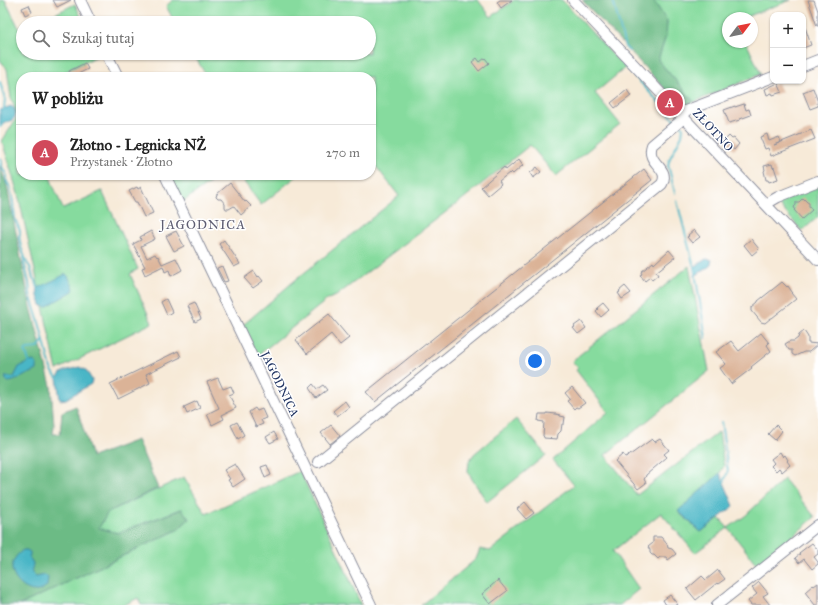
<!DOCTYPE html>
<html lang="pl">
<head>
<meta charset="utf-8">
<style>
  body { margin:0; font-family:"IM FELL Great Primer",serif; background:#f2f2f2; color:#222 }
  .controls { position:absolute; right:12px; top:12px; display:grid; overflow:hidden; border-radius:8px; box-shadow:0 1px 3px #0004 }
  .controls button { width:36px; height:36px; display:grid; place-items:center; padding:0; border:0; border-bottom:1px solid #e0e0e0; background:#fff; color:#222; font:20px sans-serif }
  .compass { position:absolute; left:722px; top:12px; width:36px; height:36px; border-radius:50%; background:#fff; box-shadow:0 1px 3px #0004; rotate:58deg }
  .you { position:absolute; left:535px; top:361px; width:14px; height:14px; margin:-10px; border:3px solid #fff; border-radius:50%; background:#1a73e8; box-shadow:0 0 0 6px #1a73e833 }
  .badge { display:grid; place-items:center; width:26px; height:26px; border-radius:50%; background:#d1495b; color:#fff; font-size:13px; font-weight:700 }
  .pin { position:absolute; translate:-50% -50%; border:2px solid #fff; box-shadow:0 1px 4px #0006 }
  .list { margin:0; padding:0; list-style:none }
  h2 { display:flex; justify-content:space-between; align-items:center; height:52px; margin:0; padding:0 16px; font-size:17px }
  h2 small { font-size:13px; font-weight:400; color:#767676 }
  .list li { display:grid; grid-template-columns:26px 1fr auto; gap:12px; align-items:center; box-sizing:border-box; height:56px; padding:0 16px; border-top:1px solid #e0e0e0 }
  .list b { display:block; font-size:15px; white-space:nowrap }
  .list p { margin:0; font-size:13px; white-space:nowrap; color:#767676 }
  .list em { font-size:13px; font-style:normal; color:#767676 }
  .icon { flex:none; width:22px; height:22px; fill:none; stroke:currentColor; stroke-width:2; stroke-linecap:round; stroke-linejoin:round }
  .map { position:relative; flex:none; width:818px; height:605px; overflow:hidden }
  .search { position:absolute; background:#fff; box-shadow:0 1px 3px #0004; left:16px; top:16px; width:360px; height:44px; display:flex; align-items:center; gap:10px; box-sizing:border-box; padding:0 14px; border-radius:22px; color:#767676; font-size:15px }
  .panel { position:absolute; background:#fff; box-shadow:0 1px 3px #0004; left:16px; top:72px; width:360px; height:108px; border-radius:16px }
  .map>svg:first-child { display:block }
  .green { fill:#86db9e; stroke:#50857e }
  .forest { fill:#6cbb85; stroke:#447572 }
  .water { fill:#4ab6c6; stroke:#327292 }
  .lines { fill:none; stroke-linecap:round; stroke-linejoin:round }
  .stream { stroke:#4ab6c6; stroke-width:2 }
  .building { fill:#dbb397 }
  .minor-casing { stroke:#898c9b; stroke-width:12 }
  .minor { stroke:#fff; stroke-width:10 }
  .labels { text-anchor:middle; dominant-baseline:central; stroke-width:3; stroke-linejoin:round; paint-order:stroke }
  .street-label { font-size:12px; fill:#1b2f5e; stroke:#fff }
  .neighbourhood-label { font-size:13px; letter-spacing:1px; fill:#5e5d72; stroke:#fff }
</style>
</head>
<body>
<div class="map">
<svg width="818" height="605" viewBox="0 0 818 605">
  <rect width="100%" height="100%" fill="#fff"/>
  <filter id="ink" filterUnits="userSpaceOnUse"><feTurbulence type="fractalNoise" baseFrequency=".025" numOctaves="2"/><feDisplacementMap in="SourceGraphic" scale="8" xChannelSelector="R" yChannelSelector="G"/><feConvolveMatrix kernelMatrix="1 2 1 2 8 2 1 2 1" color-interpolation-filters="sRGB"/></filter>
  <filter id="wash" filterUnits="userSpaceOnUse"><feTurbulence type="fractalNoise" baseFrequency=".012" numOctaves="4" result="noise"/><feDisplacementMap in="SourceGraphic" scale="16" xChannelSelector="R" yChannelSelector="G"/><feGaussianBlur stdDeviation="0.9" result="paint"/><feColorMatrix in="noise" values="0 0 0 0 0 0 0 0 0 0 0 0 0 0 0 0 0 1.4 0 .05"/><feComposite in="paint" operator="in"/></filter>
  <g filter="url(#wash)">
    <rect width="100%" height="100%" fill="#f7ead8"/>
    <g class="green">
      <path d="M0,0h5l15,30 3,-1v24h75l1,2 -44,22h-34v98h28l14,34 39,-18 36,78 -8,5 22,49 -95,47 -39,-176 -16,-53 16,-25 -7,-18 -4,-29 -7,-9z"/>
      <path d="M173,0h305l13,17 23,-17h48l63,68 -30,25 25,31 -64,52 -26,-31 -67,54 -127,97 -8,3 -71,57 -14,-31 50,-43 106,-86 -28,-36v-83h-164l-14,-24h176v-30h-194l-9,-17z"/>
      <path d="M653,0h138l-48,18h-15v24h18l15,32 -67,28 -36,-42 8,-24 1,-15z"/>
      <path d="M75,4l9,19h-48z"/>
      <path d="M170,175h51l-40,28z"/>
      <path d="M239,175h59l-37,30z"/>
      <path d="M818,187v30l-16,14 -24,-27 2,-3z"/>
      <path d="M689,266l20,105 -104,84 32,40 82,-63 5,34 -4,7 -42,39 23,20 18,-14 9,10 17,-12 39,-37 31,38 -57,49 -30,-38 -33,25 -34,-40 -48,38 26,38 -19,16h-199l55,-46 4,-10 10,2 84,-66 -21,-25 55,-48 -32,-42 2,-2 -6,-7z"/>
      <path d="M516,419l30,36 -59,47 -15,-23 -4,-8 1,-10 5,-7z"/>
      <path d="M300,471l42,91 19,43h-220l-3,-7 -14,7h-104l157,-75 12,-11 -8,-10 -63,24 -20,-4 10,-17 76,-35 22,37z"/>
    </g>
    <g class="forest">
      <path d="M582,0h3l1,1 5,-1h62l14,21 -1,15 -8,24 36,42 -7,4 -10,-4z"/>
      <path d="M0,166l7,20 21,109 23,91 3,40 -1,8h7l2,-22 14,-6 16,51 45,-17 21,48 -50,24 -9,16 19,5 64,-24 7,10 -12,11 -157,75h-20z"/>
    </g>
    <g class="water">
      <path d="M11,106c4,2 5,7 4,11 -3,5 -8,4 -13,8l-2,-1v-14z"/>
      <path d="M706,259l6,1 -2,6 -15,10 -1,-9z"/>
      <path d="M66,274l2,2 6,13 -1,2 -27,16 -5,-2c-2,-6 -5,-11 -3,-17z"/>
      <path d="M34,361l3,3v6c-5,3 -10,4 -15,7 -6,3 -9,5 -15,5l-2,-5h9l5,-10 10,-5z"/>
      <path d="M79,367l7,3 6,10 -1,4 -25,15 -6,1 -3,-22c6,-10 13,-7 22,-11z"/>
      <path d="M720,473l14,33 -33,26 -23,-21z"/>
      <path d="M23,550h4l3,2v3l-1,2 4,6c0,7 -5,8 3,14l9,-2 3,2 -1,9c-4,2 -7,6 -12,5 -12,0 -27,-16 -22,-29 2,-5 6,-9 10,-12z"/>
    </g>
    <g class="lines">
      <g class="stream">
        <path d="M613,0l12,47 4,4"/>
        <path d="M621,61l55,60"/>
        <path d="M0,82l5,18 -1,9"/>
        <path d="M0,127l2,-2"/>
        <path d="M0,158l2,2 -1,5 5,9 1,8 3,5 1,6 1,2 3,24 5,12v3l-1,2 2,11 6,16 3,4 3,11 3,4 2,6"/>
        <path d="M675,193l-7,-28 2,-7 12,-23 1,-7 -2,-3"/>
        <path d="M677,201l17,66 12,71"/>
        <path d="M24,258v5l5,20 1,11 10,32 11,43 6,9"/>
        <path d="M29,362l-1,-4 -3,-7 2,-2 11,-1 5,-7"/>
        <path d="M721,422l7,49 -4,11"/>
      </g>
    </g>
    <g id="blocks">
      <g class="building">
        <path d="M53,0h18l-14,7z"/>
        <path d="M500,0h12l-11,8 -4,-6z"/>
        <path d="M808,0h6l4,11v15h-1z"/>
        <path d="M29,5l3,7 -7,3 -3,-7z"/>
        <path d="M803,24h1l7,21 -8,3z"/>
        <path d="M477,58l3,4 5,-4 4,5 -10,8 -7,-9z"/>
        <path d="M85,63l3,6 -16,8 -3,-6z"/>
        <path d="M778,83l4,9 -9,3 -1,-2 -5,2 -2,-6z"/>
        <path d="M813,88l5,14 -1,1 1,3 -8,3 -7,-17z"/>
        <path d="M627,90l4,6 -16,12 -4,-5z"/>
        <path d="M744,104l2,6 3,-1 2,6 -11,4v1l-11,3 -5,-13 11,-4v1z"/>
        <path d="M811,130l4,9 -44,17 -3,-8 -3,1 -5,-12 7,-3 2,7 10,-4 2,5 -7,3z"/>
        <path d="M729,136l3,3 2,-1 5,6 -5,6 -9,-10z"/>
        <path d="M519,159l4,6 -10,9 -2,-2 -2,2v-1l-10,8 2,3 -13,11 -7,-8 23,-20 2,3z"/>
        <path d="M772,164l1,4 1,-1 4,12 -9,3 -1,-2h-2l-2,-9 1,-1 -1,-4z"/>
        <path d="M537,167l4,5 -8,6 -3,-5z"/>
        <path d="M644,169l8,11 -277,222 -9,-10z"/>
        <path d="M230,183l15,19 1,-1 5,5 -10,9 -7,-9 -5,3h-3l-1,-2v-3l-4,-5h-3l-2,-2 1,-3z"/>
        <path d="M137,187l1,2 3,-2 12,26 -9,4 -7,-15h-2l-6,-11z"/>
        <path d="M803,198l4,4 2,1v3l3,4 -10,9 -8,-9 1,-1 -1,-2 2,-2v-3h3z"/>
        <path d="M694,230l6,7 -8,6 -5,-6 2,-1 -1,-1z"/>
        <path d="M151,231l4,8 -14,7 6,12 8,-4 2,3 1,-1 4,8 14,-6 6,12 -11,6 -2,-6 -4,2 -2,-6 -18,9 -3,-7 3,-1 -12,-23 8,-4 -1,-3z"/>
        <path d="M176,231l8,15 -10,5 -8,-15z"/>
        <path d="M751,239l8,10 -7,6 -8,-10z"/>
        <path d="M224,240l16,24 -6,3 -15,-23z"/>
        <path d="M669,250l6,7 -19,15 2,3 -6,5 -2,-3 -5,4 -5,-6 2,-1 -1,-2 12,-10 1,2z"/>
        <path d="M222,266l6,15 -4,1 -7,-14z"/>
        <path d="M254,271l4,6 1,-1 4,5 -10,7 -9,-10z"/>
        <path d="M782,282l5,5 1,-1 4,6 -1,1 5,6 -24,19h-1l-6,5 -4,-1 -9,-11v-4l6,-5v-1z"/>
        <path d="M625,286l6,7 -9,6 -4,-6 2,-1 -1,-1z"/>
        <path d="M166,299l6,13 -5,3 -6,-13z"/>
        <path d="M194,303l7,16 -6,3 -8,-16z"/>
        <path d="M603,303l6,7 -8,7 -5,-6 2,-2 -1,-1z"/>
        <path d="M329,314l20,24 -9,7 -9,-11 -24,20 -11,-14z"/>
        <path d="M581,321l5,7 -8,6 -5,-6 2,-1 -1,-1z"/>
        <path d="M804,331l4,6v6l10,1 -9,8h-5l-9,4 -3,-2v-4h-3l-4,-6 5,-3h4l4,-3 1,-3z"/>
        <path d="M761,333l8,10 -2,2 4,6 -20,16 1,1 -21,16 -11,-16 6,-4 -10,-12 15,-11 8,10z"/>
        <path d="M178,351l3,6 -35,17 4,9 -32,16 -8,-15z"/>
        <path d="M218,378l5,11 8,-3 3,7 -5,2 7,13 -14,7 2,4 -12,6 -5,-11 12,-6 -12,-26z"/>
        <path d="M313,384l4,5 6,-4 4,5 -11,8 -7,-10z"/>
        <path d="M572,387l13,16 -7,5 -2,-1 -2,2 -7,-8 3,-2 -5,-6z"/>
        <path d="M197,401l3,7 -13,6 -3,-7z"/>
        <path d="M345,401l4,6 -12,9 -4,-5z"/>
        <path d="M255,408l2,3 5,-2 4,9 -5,2 2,4 -7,3 -7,-15z"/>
        <path d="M547,413l9,1 4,1v1l5,1 -1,7h-2l-1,7 -3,3 -1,5 -13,-1v-1l-1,-1 1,-14 -6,-1 1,-7h8z"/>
        <path d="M237,422l7,13 -6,4 -7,-14z"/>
        <path d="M331,425l9,11 -10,8 -9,-11z"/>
        <path d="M776,425l6,6 -7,9 -7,-6z"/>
        <path d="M274,432l4,7 -8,4 -4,-6z"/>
        <path d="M652,439l3,3 5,-3 9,11 -5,4 3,3 -21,18 -1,3 -1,1 2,4 -8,6 -23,-28 8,-7 2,3 5,-2z"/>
        <path d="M780,452l3,5 2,-2 3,5 -1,1 3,4 -8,7 -3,-4 -3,3 -5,-5 3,-3 -3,-4z"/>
        <path d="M235,464l10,15 -12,8 -5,-7 2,-1 -6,-9z"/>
        <path d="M267,465l4,10 -6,3 -4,-11z"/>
        <path d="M525,502l9,11 -8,6 -9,-10z"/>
        <path d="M653,537h8l6,7 1,4 4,1 4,5 -8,6 -2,-3h-6l-2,2 -4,-4h-2l-2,-2v-3l-2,-3 5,-4z"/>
        <path d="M812,543l6,7v4l-4,3 4,5v2l-6,5 -8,-10 -5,4 -4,-5 5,-4 -1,-1z"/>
        <path d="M718,570l7,9 -7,5 -1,-1 -21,17 -9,-11 15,-13 4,4z"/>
        <path d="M498,580l9,11 -17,13 -8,-10z"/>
        <path d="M759,582l9,11 -5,3 7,9h-19l-3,-4 9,-7 -5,-6z"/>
        <path d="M818,583v22h-3l-10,-13 8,-7 1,1z"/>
        <path d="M670,595l8,10h-12l-3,-5z"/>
      </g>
    </g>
  </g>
  <g filter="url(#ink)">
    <use href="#blocks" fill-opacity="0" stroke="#898c9b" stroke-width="1"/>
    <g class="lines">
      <g class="minor-casing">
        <g id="minor">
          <path d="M80,0l11,23"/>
          <path d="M573,0l245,260"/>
          <path d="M106,53l12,24"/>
          <path d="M803,66l15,-6"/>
          <path d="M680,113l93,-36"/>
          <path d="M165,175l206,430"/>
          <path d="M766,204l12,-7 40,-16"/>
          <path d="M318,462l344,-278c9,-17 -17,-20 -10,-39l32,-27"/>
          <path d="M717,605l101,-80"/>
        </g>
      </g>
      <use href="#minor" class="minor"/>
    </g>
  </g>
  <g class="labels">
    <g class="street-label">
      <text transform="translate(713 130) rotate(47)">ZŁOTNO</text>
      <text transform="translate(280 384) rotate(64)">JAGODNICA</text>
    </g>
    <g class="neighbourhood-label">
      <text x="203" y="225">JAGODNICA</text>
    </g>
  </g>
</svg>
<div class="controls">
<button>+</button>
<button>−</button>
</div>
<svg class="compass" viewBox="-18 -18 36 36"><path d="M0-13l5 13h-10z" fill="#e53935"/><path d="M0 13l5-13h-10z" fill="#767676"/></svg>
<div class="you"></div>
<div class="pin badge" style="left:670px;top:103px">A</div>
<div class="search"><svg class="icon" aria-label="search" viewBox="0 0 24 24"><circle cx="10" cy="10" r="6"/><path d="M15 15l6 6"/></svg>Szukaj tutaj</div>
<section class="panel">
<h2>W pobliżu<small></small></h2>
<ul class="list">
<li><span class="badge">A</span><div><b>Złotno - Legnicka NŻ</b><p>Przystanek · Złotno</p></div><em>270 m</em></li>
</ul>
</section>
</div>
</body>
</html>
